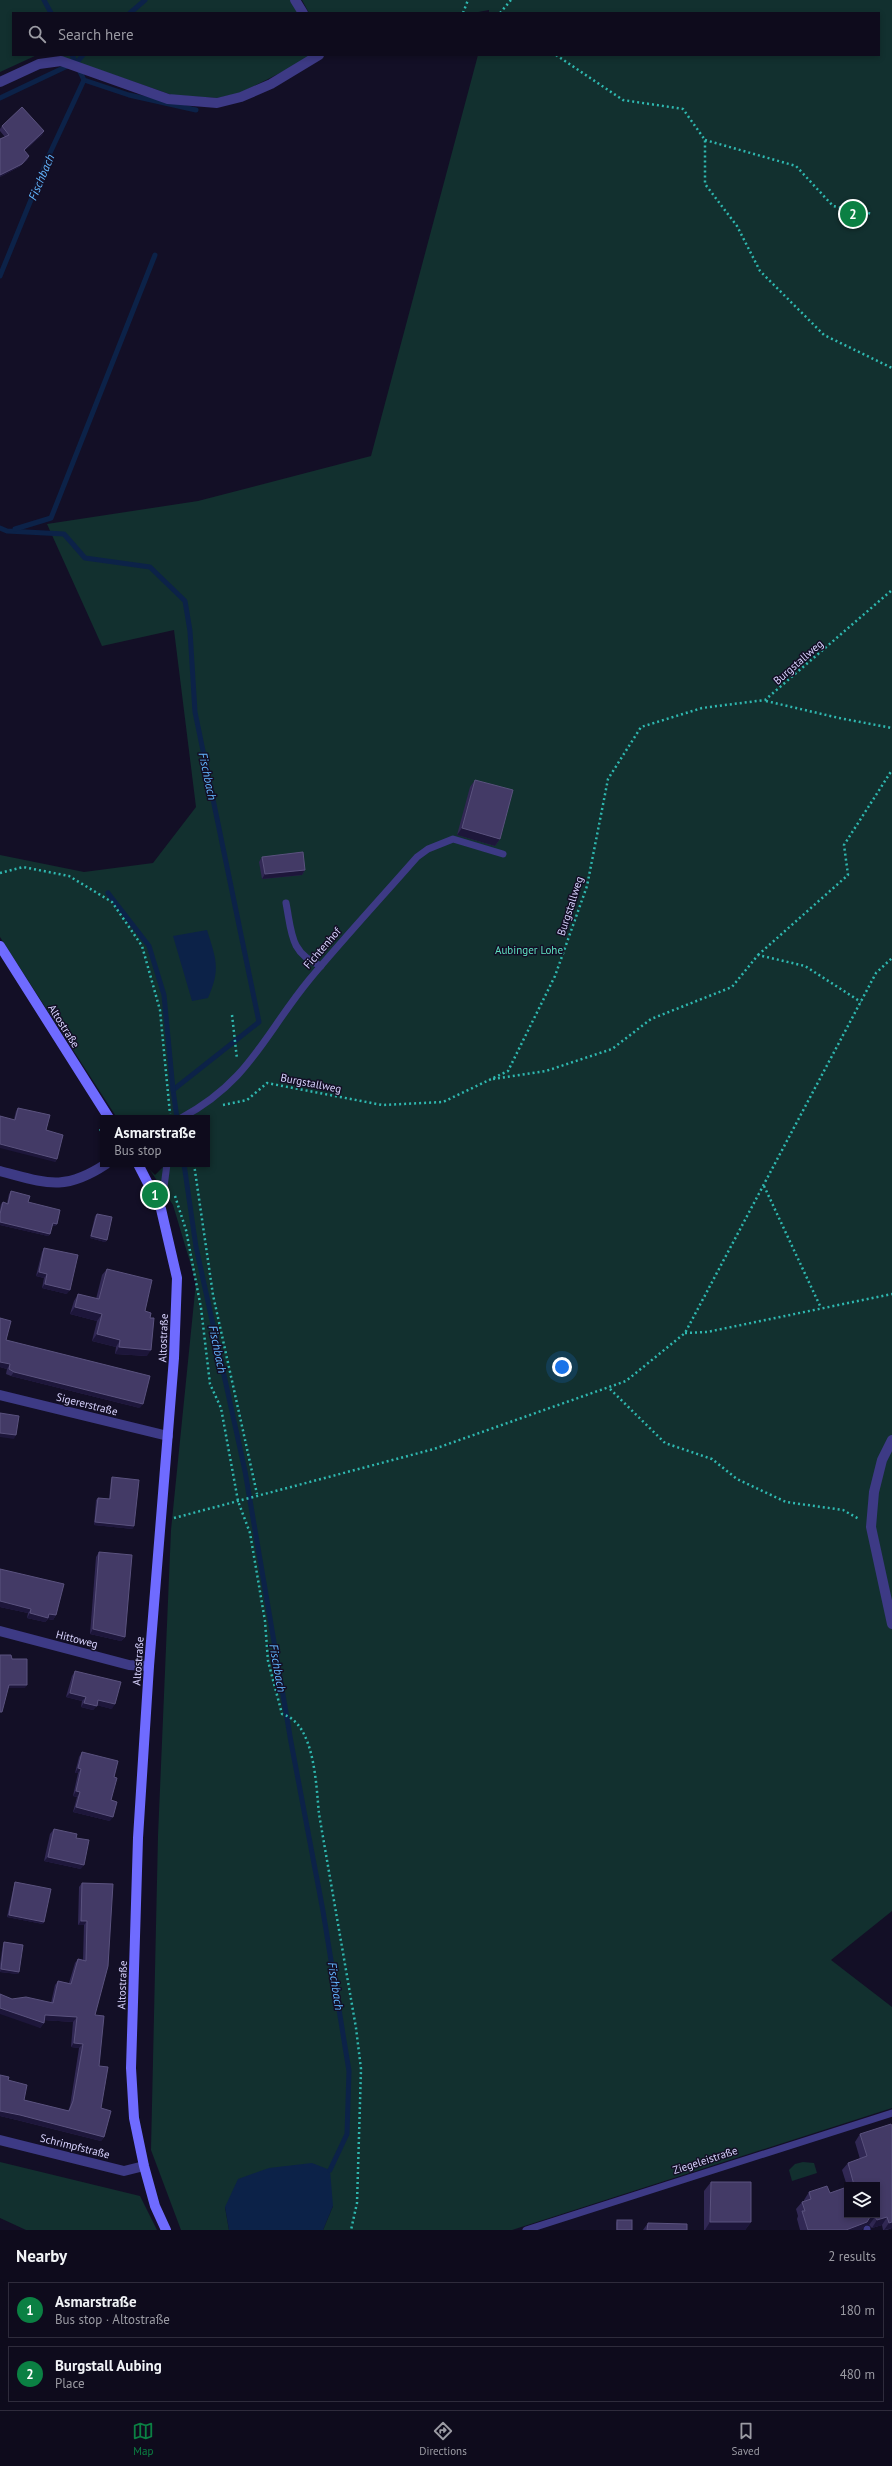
<!DOCTYPE html>
<html lang="en">
<head>
<meta charset="utf-8">
<style>
  body { margin:0; font-family:"PT Sans",sans-serif; background:#171425; color:#f1f3f6 }
  .controls { position:absolute; right:12px; bottom:12px; display:grid; overflow:hidden; border-radius:0px; box-shadow:0 2px 6px #0003 }
  .controls button { width:36px; height:36px; display:grid; place-items:center; padding:0; border:0; border-bottom:1px solid #2e2b3b; background:#0e0b1c; color:#f1f3f6; font:20px sans-serif }
  .you { position:absolute; left:562px; top:1367px; width:14px; height:14px; margin:-10px; border:3px solid #fff; border-radius:50%; background:#1a73e8; box-shadow:0 0 0 6px #1a73e833 }
  .badge { display:grid; place-items:center; width:26px; height:26px; border-radius:50%; background:#0b8043; color:#fff; font-size:13px; font-weight:700 }
  .pin { position:absolute; translate:-50% -50%; border:2px solid #fff; box-shadow:0 1px 4px #0006 }
  .popup { position:absolute; left:100px; top:1115px; width:110px; height:52px; box-sizing:border-box; display:grid; place-content:center; border-radius:0px; background:#0e0b1c; filter:drop-shadow(0 1px 3px #0005); font-size:13px; white-space:nowrap; color:#9b9ba3 }
  .popup b { font-size:15px; color:#f1f3f6 }
  .popup::after { content:''; position:absolute; left:50%; top:100%; margin-left:-8px; border:8px solid transparent; border-top-color:#0e0b1c }
  .list { margin:0; padding:0; list-style:none }
  h2 { display:flex; justify-content:space-between; align-items:center; height:52px; margin:0; padding:0 16px; font-size:17px }
  h2 small { font-size:13px; font-weight:400; color:#9b9ba3 }
  .list li { display:grid; grid-template-columns:26px 1fr auto; gap:12px; align-items:center; box-sizing:border-box; height:56px; margin:0 8px 8px; padding:0 8px; border:1px solid #2e2b3b; border-radius:0px }
  .list b { display:block; font-size:15px; white-space:nowrap }
  .list p { margin:0; font-size:13px; white-space:nowrap; color:#9b9ba3 }
  .list em { font-size:13px; font-style:normal; color:#9b9ba3 }
  .icon { flex:none; width:22px; height:22px; fill:none; stroke:currentColor; stroke-width:2; stroke-linecap:round; stroke-linejoin:round }
  .map { position:relative; flex:none; width:892px; height:2230px; overflow:hidden }
  .search { position:absolute; background:#0e0b1c; box-shadow:0 2px 6px #0003; left:12px; right:12px; top:12px; height:44px; display:flex; align-items:center; gap:10px; box-sizing:border-box; padding:0 14px; border-radius:0px; color:#9b9ba3; font-size:15px }
  .sheet { height:180px; background:#0e0b1c }
  nav { display:flex; justify-content:space-around; align-items:center; box-sizing:border-box; height:56px; border-top:1px solid #2e2b3b; background:#0e0b1c; font-size:11px; color:#9b9ba3 }
  nav a { display:grid; justify-items:center; gap:2px }
  nav .on { color:#0b8043 }
  .map>svg:first-child { display:block }
  .green { fill:#12302f }
  .water { fill:#0c2248 }
  .lines { fill:none; stroke-linecap:round; stroke-linejoin:round }
  .stream { stroke:#0c2248; stroke-width:5 }
  .path { stroke:#2fb8b0; stroke-width:2.5; stroke-dasharray:2 3; stroke-linecap:butt }
  .service { stroke:#3d3a85; stroke-width:7 }
  .minor { stroke:#3d3a85; stroke-width:10 }
  .secondary { stroke:#6f6bff; stroke-width:10 }
  .wall { fill:#312854 }
  .shaded-wall { fill:#1d163a }
  .building { fill:#433a66; stroke:#5a527e }
  .labels { text-anchor:middle; dominant-baseline:central; stroke-width:3; stroke-linejoin:round; paint-order:stroke }
  .street-label { font-size:11px; fill:#d9d4ff; stroke:#130f26 }
  .park-label { font-size:11px; fill:#5fe0c0; stroke:#130f26 }
  .water-label { font-size:12px; font-style:italic; fill:#62b6ff; stroke:#130f26 }
</style>
</head>
<body>
<div class="map">
<svg width="892" height="2230" viewBox="0 0 892 2230">
  <rect width="100%" height="100%" fill="#130f26"/>
  <g class="green">
    <path d="M0,0h292l8,13h-287v42h24l-37,17z"/>
    <path d="M302,0h590v1911l-61,49 61,47v101l-380,122h-189l10,-24 -108,1 4,23h-48l-30,-80 7,-314 13,-306 25,-248 -23,-77 -27,-41h61v-46h-90l-117,-181v-82l84,17 69,-9 43,-56 -22,-177 -72,16 -55,-122 151,-23 173,-45 107,-401h401v-42h-390v-3l-16,3h-164z"/>
    <path d="M56,55h253l-3,5 -66,33 -23,5 -45,-3z"/>
    <path d="M0,2162l140,34 17,34h-131l-26,-12z"/>
    <path d="M803,2162l11,1 3,10 -25,8 -3,-11 6,-6z"/>
  </g>
  <g class="water">
    <path d="M207,930c9,29 14,39 1,68l-16,3 -19,-65z"/>
    <path d="M312,2163l18,7 3,36 -10,24h-94l-4,-23 13,-28 31,-11z"/>
  </g>
  <g class="lines">
    <g class="stream">
      <path d="M44,0l7,13"/>
      <path d="M130,13l15,-13"/>
      <path d="M72,55l12,25 45,15 67,15"/>
      <path d="M0,98l78,-37 5,-6"/>
      <path d="M0,276l50,-123 34,-73"/>
      <path d="M0,528l7,3 57,3 21,24 65,9 35,34 5,30 5,81 64,310 -86,68 4,28"/>
      <path d="M15,529l36,-11 104,-263"/>
      <path d="M108,893l41,53 15,49 9,95"/>
      <path d="M184,1164l12,83 49,224 46,271 32,169 26,160 -2,63 -17,36"/>
    </g>
    <g class="path">
      <path d="M463,13l5,-13"/>
      <path d="M500,13l11,-13"/>
      <path d="M556,55l67,45 60,9 22,31v44l32,42 23,45 64,64 68,33"/>
      <path d="M705,140l91,26 37,40 40,8"/>
      <path d="M766,701l73,17 53,10"/>
      <path d="M0,873l23,-6 46,9 43,26 30,44 18,64 10,104"/>
      <path d="M758,955l90,-80 -4,-30 48,-75"/>
      <path d="M232,1015l5,44"/>
      <path d="M493,1079l53,-8 66,-22 39,-30 81,-32 26,-32 47,11 56,36"/>
      <path d="M223,1105l24,-5 20,-17 115,22 61,-3 65,-31 47,-95 32,-90 21,-107 33,-52 61,-19 63,-8 127,-110"/>
      <path d="M100,1129l3,5"/>
      <path d="M194,1164l19,131 44,199"/>
      <path d="M764,1186l57,122"/>
      <path d="M175,1196l11,34 15,78 9,76 11,24 17,93 12,32 15,88 3,40 14,53c33,9 34,71 37,100l37,214 5,41 -4,134 -6,27"/>
      <path d="M685,1333l22,-1 185,-38"/>
      <path d="M610,1389l55,54 47,16 25,20 49,23 57,8 16,9"/>
      <path d="M174,1518l260,-69 192,-68 59,-48 191,-360 16,-15"/>
    </g>
    <g class="service">
      <path d="M286,903c6,31 4,50 35,63"/>
      <path d="M181,1118c68,-36 83,-83 128,-138 35,-42 72,-82 108,-123l11,-8 25,-10 50,15"/>
      <path d="M161,1209l6,-45"/>
      <path d="M867,2229v1"/>
      <path d="M526,2230l366,-117"/>
    </g>
    <g class="minor">
      <path d="M295,0l8,13"/>
      <path d="M0,82l39,-18 22,-3 107,38 49,4 24,-6 30,-13 48,-29"/>
      <path d="M0,1171c46,12 64,21 106,-7"/>
      <path d="M0,1395l168,41"/>
      <path d="M892,1440l-10,20 -8,32 -3,35 21,97"/>
      <path d="M0,1631l129,34 20,1"/>
      <path d="M0,2140l124,31 20,-5"/>
    </g>
    <g class="secondary">
      <path d="M0,946l109,172"/>
      <path d="M138,1164l23,45 16,69 -3,80 -25,308 -11,172 -7,230 3,50 10,48 11,40 11,24"/>
    </g>
  </g>
  <g class="wall">
    <path d="M2,126l42,5 -2,4 -18,16 5,5 -2,4 -8,7 -19,10v-38l5,-2 -5,-6v-2z"/>
    <path d="M475,780l25,59 -5,7 -38,-11 13,-48z"/>
    <path d="M262,857l43,13 -3,5 -40,4 -3,-17z"/>
    <path d="M18,1108l28,22 11,29 -2,3 -41,-43 2,-8z"/>
    <path d="M11,1191l17,11 29,22 -2,2 -3,-1 -2,9 -2,2 -48,-11v-16l1,-5 2,-2 4,1 2,-9z"/>
    <path d="M97,1214l10,26 -2,2 -15,-4 5,-22z"/>
    <path d="M44,1248l23,46 -25,-6 2,-10 -8,-2 6,-24z"/>
    <path d="M107,1269l38,42 2,45 -32,-2 1,-7 -24,-6 5,-20 -27,-7 4,-13 4,-7 18,5 6,-24z"/>
    <path d="M0,1318l6,22 134,68 -129,-32 -5,-2 1,-5 -7,-2z"/>
    <path d="M112,1477l21,52 -39,-4 2,-25 2,-2 11,1 2,-20z"/>
    <path d="M99,1552l26,85 -4,4 -31,-7 6,-77z"/>
    <path d="M0,1569l56,46 -3,5 -5,-1 -3,3 -18,-4 1,-5 -28,-6z"/>
    <path d="M75,1671l37,38 -15,-4 -4,5 -12,-3 1,-6 -16,-4 6,-21z"/>
    <path d="M82,1752l32,25 -3,23 -1,21 -37,-9 4,-15 -4,-1 5,-23h-3l4,-16z"/>
    <path d="M54,1829l22,9 5,31 -37,-8 6,-27z"/>
    <path d="M15,1882l28,42 -36,-7 7,-32z"/>
    <path d="M82,1883l31,1 -18,131 4,51 2,42 3,29 -3,4 -84,-21 -17,-4v-41l8,5 16,20 44,11 2,-5 9,-58 -8,-1 2,-25 -29,-2v3l-4,5 -28,-29 39,4 4,-18 3,-4 11,2 6,-20 3,-4 5,1 1,-35h-6l1,-38z"/>
    <path d="M4,1942l15,30 -1,2 -18,-2v-8l3,-20z"/>
    <path d="M860,2134l32,94 -5,2h-4l-1,-5 -10,3 -3,-3h-3l-5,5h-61l-3,-11 1,-3 -2,-7 6,-7 2,-1v-1l5,-8 21,1 47,-8h-30v1l-5,-16 6,-7 12,-4 -5,-17z"/>
    <path d="M711,2182l40,40 -6,8h-41v-39z"/>
    <path d="M617,2220l15,10h-16v-7z"/>
    <path d="M648,2223l39,7h-44z"/>
  </g>
  <g class="shaded-wall">
    <path d="M44,131l-2,4 -21,19 3,-4z"/>
    <path d="M29,156l-2,4 -8,7 -19,10v-2z"/>
    <path d="M462,828l38,11 -5,7 -38,-11z"/>
    <path d="M305,870l-3,5 -40,4 3,-5z"/>
    <path d="M0,1144l57,15 -2,3 -55,-14z"/>
    <path d="M0,1222l50,12 -2,2 -48,-11z"/>
    <path d="M53,1223l4,1 -2,2 -4,-1z"/>
    <path d="M91,1236l16,4 -2,2 -15,-4z"/>
    <path d="M39,1272l8,2 -3,4 -8,-2z"/>
    <path d="M45,1284l25,6 -3,4 -25,-6z"/>
    <path d="M75,1307l27,7 -5,7 -27,-7z"/>
    <path d="M97,1334l23,6 -4,7 -24,-6z"/>
    <path d="M119,1347l32,3 -4,6 -32,-2z"/>
    <path d="M0,1362l10,2 -3,5 -7,-2z"/>
    <path d="M14,1372l129,32 -3,4 -129,-32z"/>
    <path d="M0,1433l16,2 -2,4 -14,-2z"/>
    <path d="M95,1522l39,4 -1,3 -39,-4z"/>
    <path d="M0,1601l31,8 -3,4 -28,-6z"/>
    <path d="M30,1613l19,1 7,1 -3,5 -5,-1 -3,3 -18,-4z"/>
    <path d="M93,1629l32,8 -4,4 -31,-7z"/>
    <path d="M9,1685h18l-2,3h-19z"/>
    <path d="M70,1693l16,4 -4,4 -16,-4z"/>
    <path d="M98,1700l17,4 -3,5 -17,-4z"/>
    <path d="M84,1703l13,3 -4,4 -12,-3z"/>
    <path d="M78,1768l3,1 -3,4h-3z"/>
    <path d="M76,1791l4,1 -3,5 -4,-1z"/>
    <path d="M76,1807l37,10 -3,4 -37,-9z"/>
    <path d="M48,1857l36,8 -3,4 -37,-8z"/>
    <path d="M9,1915l35,7 -1,2 -36,-7z"/>
    <path d="M81,1921h6l-3,4h-6z"/>
    <path d="M1,1969l18,3 -1,2 -18,-2z"/>
    <path d="M0,2008l44,15 -4,5 -40,-14z"/>
    <path d="M45,2015l32,2 -4,5 -31,-2z"/>
    <path d="M74,2043l9,1 -4,4 -8,-1z"/>
    <path d="M0,2111l20,4 84,22 -3,4 -84,-21 -17,-4z"/>
    <path d="M870,2217h5l-6,8h-3l-4,5h-16z"/>
    <path d="M887,2217l-5,8 -10,3 5,-8z"/>
    <path d="M710,2222h41l-6,8h-40z"/>
    <path d="M892,2222v6l-8,2 5,-7z"/>
  </g>
  <g class="building">
    <path d="M22,107l22,24 -20,19 5,6 -7,8 -22,11v-36l9,-4 -7,-9z"/>
    <path d="M475,780l38,10 -13,49 -38,-11z"/>
    <path d="M303,852l2,18 -40,4 -3,-17z"/>
    <path d="M18,1108l32,7 -4,15 17,5 -6,24 -57,-15v-28l15,4z"/>
    <path d="M11,1191l19,5 -2,6 32,8 -3,14 -4,-1 -3,11 -50,-12v-8l3,-12 5,2z"/>
    <path d="M97,1214l15,3 -5,23 -16,-4z"/>
    <path d="M44,1248l34,7 -8,35 -25,-6 2,-10 -8,-2z"/>
    <path d="M107,1269l45,11 -7,31 6,2 -1,5h4l-3,32 -32,-3 1,-7 -23,-6 5,-20 -27,-7 3,-13 21,5z"/>
    <path d="M0,1318l11,3 -5,19 144,36 -7,28 -129,-32 -5,-3 1,-5 -10,-2z"/>
    <path d="M0,1413l19,3 -3,19 -16,-2z"/>
    <path d="M112,1477l27,3 -5,46 -39,-4 3,-24 12,1z"/>
    <path d="M99,1552l33,3 -7,82 -32,-8z"/>
    <path d="M0,1569l64,15 -8,31 -7,-1 -1,4 -18,-5 1,-4 -31,-8z"/>
    <path d="M0,1655h11l1,4h15v26h-18l-7,27h-2z"/>
    <path d="M75,1671l46,11 -6,22 -17,-4 -1,6 -13,-3 2,-6 -16,-4z"/>
    <path d="M82,1752l36,9 -4,16 3,1 -6,22 6,2 -4,15 -37,-10 4,-15 -4,-1 5,-22 -3,-1z"/>
    <path d="M54,1829l23,5 -1,4 13,2 -5,25 -36,-8z"/>
    <path d="M15,1882l36,7 -7,33 -35,-7z"/>
    <path d="M82,1883l31,1 -5,82 -13,49 9,1 -5,50 9,1 -7,41 10,3 -7,26 -84,-22 -20,-4v-36l9,2 -1,3 19,5 -3,15 45,11 4,-10 10,-57 -9,-1 3,-26 -32,-2 -1,8 -44,-15v-14l12,5 14,-2 27,6 5,-22 13,3 7,-25 8,2 1,-40h-6z"/>
    <path d="M4,1942l19,3 -4,27 -18,-3z"/>
    <path d="M891,2124l1,2v96l-3,1 -2,-6 -10,3 -2,-3h-5l-3,5 -21,8h-38l-6,-19h3l-3,-9 9,-3 -2,-7 18,-6 3,7 17,-6v28h30v-30h-23l-6,-22 19,-7 -7,-22z"/>
    <path d="M711,2182h40v40h-41z"/>
    <rect x="617" y="2220" width="15" height="10"/>
    <path d="M648,2223l39,1v6h-40z"/>
  </g>
  <g class="labels">
    <g class="street-label">
      <text transform="translate(798 662) rotate(-41)">Burgstallweg</text>
      <text transform="translate(570 906) rotate(-72)">Burgstallweg</text>
      <text transform="translate(322 948) rotate(-49)">Fichtenhof</text>
      <text transform="translate(64 1026) rotate(58)">Altostraße</text>
      <text transform="translate(311 1083) rotate(11)">Burgstallweg</text>
      <text transform="translate(163 1338) rotate(-88)">Altostraße</text>
      <text transform="translate(87 1404) rotate(14)">Sigererstraße</text>
      <text transform="translate(77 1639) rotate(14)">Hittoweg</text>
      <text transform="translate(138 1661) rotate(-86)">Altostraße</text>
      <text transform="translate(122 1985) rotate(-88)">Altostraße</text>
      <text transform="translate(75 2146) rotate(14)">Schrimpfstraße</text>
      <text transform="translate(705 2160) rotate(-18)">Ziegeleistraße</text>
    </g>
    <g class="park-label">
      <text x="529" y="950">Aubinger Lohe</text>
    </g>
    <g class="water-label">
      <text transform="translate(41 177) rotate(-67)">Fischbach</text>
      <text transform="translate(208 776) rotate(78)">Fischbach</text>
      <text transform="translate(218 1349) rotate(78)">Fischbach</text>
      <text transform="translate(278 1668) rotate(80)">Fischbach</text>
      <text transform="translate(336 1986) rotate(81)">Fischbach</text>
    </g>
  </g>
</svg>
<div class="controls">
<button><svg class="icon" aria-label="layers" viewBox="0 0 24 24"><path d="M12 4l9 5-9 5-9-5zM3 14l9 5 9-5"/></svg></button>
</div>
<div class="you"></div>
<div class="pin badge" style="left:155px;top:1195px">1</div>
<div class="popup"><b>Asmarstraße</b>Bus stop</div>
<div class="pin badge" style="left:853px;top:214px">2</div>
<div class="search"><svg class="icon" aria-label="search" viewBox="0 0 24 24"><circle cx="10" cy="10" r="6"/><path d="M15 15l6 6"/></svg>Search here</div>
</div>
<section class="sheet">
<h2>Nearby<small>2 results</small></h2>
<ul class="list">
<li><span class="badge">1</span><div><b>Asmarstraße</b><p>Bus stop · Altostraße</p></div><em>180 m</em></li>
<li><span class="badge">2</span><div><b>Burgstall Aubing</b><p>Place</p></div><em>480 m</em></li>
</ul>
</section>
<nav>
<a class="on"><svg class="icon" aria-label="map" viewBox="0 0 24 24"><path d="M3 6l6-2 6 2 6-2v14l-6 2-6-2-6 2zM9 4v14M15 6v14"/></svg>Map</a>
<a><svg class="icon" aria-label="directions" viewBox="0 0 24 24"><path d="M12 3l9 9-9 9-9-9zM9 14v-3h6M13 9l2 2-2 2"/></svg>Directions</a>
<a><svg class="icon" aria-label="saved" viewBox="0 0 24 24"><path d="M7 4h10v16l-5-4-5 4z"/></svg>Saved</a>
</nav>
</body>
</html>
